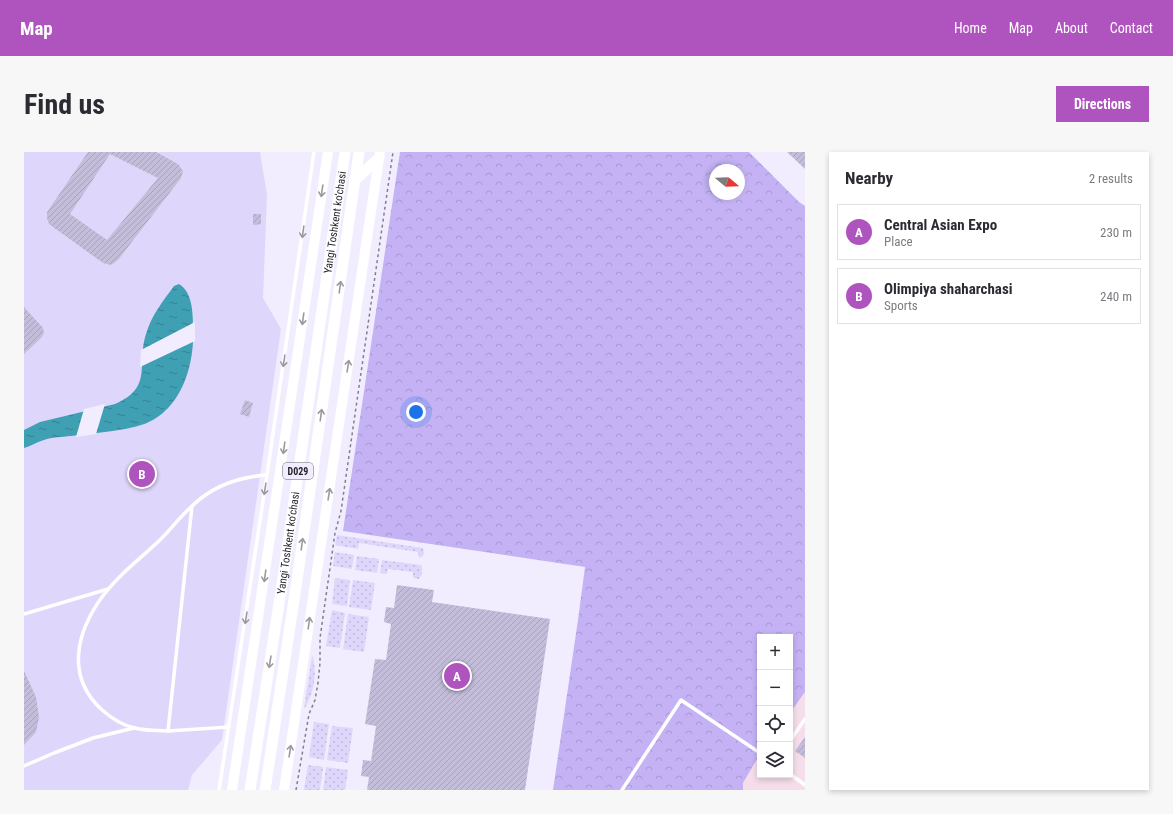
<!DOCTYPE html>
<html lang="en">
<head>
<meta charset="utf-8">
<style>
  body { margin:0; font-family:"Roboto Condensed",sans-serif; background:#f7f7f7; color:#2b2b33 }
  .controls { position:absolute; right:12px; bottom:12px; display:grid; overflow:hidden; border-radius:0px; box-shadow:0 2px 6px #0003 }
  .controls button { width:36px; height:36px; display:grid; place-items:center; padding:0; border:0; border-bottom:1px solid #e1e1e2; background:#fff; color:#2b2b33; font:20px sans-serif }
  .compass { position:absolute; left:685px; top:12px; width:36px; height:36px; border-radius:50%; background:#fff; box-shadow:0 2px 6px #0003; rotate:109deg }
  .you { position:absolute; left:392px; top:260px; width:14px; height:14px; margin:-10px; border:3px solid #fff; border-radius:50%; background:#1a73e8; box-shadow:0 0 0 6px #1a73e833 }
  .badge { display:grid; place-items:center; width:26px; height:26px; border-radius:50%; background:#af53be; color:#fff; font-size:13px; font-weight:700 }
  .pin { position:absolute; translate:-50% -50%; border:2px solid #fff; box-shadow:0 1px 4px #0006 }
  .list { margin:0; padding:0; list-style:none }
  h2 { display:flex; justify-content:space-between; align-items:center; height:52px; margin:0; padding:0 16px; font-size:17px }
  h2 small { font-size:13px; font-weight:400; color:#7c7c81 }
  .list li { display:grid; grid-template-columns:26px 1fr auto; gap:12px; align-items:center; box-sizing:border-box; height:56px; margin:0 8px 8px; padding:0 8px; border:1px solid #e1e1e2; border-radius:0px }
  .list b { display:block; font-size:15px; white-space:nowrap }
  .list p { margin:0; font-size:13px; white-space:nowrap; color:#7c7c81 }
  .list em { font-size:13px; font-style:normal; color:#7c7c81 }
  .icon { flex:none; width:22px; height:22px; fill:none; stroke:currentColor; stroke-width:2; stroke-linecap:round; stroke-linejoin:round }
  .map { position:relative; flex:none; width:781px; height:638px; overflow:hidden; border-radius:0px }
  header { display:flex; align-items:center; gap:24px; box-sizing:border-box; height:56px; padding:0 20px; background:#af53be; color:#fff }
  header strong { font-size:19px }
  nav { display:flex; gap:22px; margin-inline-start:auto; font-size:14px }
  .intro { display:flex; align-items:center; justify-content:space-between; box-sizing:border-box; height:96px; padding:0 24px }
  h1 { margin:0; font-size:28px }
  .button { padding:10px 18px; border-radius:0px; background:#af53be; color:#fff; font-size:14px; font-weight:700 }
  main { display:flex; gap:24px; padding:0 24px }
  aside { flex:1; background:#fff; border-radius:0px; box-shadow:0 2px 6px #0003 }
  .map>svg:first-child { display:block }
  .industrial { fill:#f5deea }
  .grass { fill:url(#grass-dots) }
  .forest { fill:url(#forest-crowns); fill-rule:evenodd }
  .green { fill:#dfd6fb }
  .water { fill:url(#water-ripples) }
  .pier { fill:#f1edff }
  .building { fill:url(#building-hatch); fill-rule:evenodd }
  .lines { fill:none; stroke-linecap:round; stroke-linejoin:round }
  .path { stroke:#827f8d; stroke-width:1.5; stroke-dasharray:3 3; stroke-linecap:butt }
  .service { stroke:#fff; stroke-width:3.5 }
  .secondary { stroke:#fff; stroke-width:10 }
  .trunk { stroke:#fff; stroke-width:11 }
  .oneway { stroke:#9c9a9f }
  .labels { text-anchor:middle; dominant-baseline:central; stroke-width:4; stroke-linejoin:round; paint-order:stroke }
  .shield { fill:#f1edff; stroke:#605d6a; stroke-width:1 }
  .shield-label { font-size:10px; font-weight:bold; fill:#221f2a }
  .street-label { font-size:11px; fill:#221f2a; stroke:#f1edff }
</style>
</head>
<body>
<header>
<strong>Map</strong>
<nav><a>Home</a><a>Map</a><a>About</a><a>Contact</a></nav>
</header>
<div class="intro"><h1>Find us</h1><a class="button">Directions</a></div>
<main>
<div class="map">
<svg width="781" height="638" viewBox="0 0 781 638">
  <defs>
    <pattern id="grass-dots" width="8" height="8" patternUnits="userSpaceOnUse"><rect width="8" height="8" fill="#dfd6fb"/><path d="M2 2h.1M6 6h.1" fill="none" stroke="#bfb7d7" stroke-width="1.8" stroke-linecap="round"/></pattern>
    <pattern id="forest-crowns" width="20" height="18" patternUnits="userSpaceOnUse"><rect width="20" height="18" fill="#c4b2f4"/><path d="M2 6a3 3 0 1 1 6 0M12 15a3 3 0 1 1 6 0" fill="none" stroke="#a899d1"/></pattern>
    <pattern id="water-ripples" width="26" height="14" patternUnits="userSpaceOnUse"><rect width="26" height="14" fill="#3ea0b2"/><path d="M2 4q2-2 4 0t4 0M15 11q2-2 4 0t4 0" fill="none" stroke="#348291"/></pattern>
    <pattern id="building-hatch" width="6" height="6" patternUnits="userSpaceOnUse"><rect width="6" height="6" fill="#c4bdda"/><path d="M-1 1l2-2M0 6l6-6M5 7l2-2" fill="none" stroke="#a8a2bb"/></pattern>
  </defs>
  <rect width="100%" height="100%" fill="#f1edff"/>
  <path class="industrial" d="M781,540v98h-62v-7l17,-29v21h30v-62z"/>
  <g class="grass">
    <path d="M313,383l86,13 1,5 -1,3 -4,2 -1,-6 -59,-9 -1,6 -23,-4z"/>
    <path d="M311,400l19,3 -2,14 -19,-3z"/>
    <path d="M333,404l22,3 -2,14 -22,-3z"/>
    <path d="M358,408l39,5c2,4 1,11 -2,14l-6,-1v-6l-25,-3 -1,5 -7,-1z"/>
    <path d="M311,426l15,2 -3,26 -15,-2z"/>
    <path d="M329,428l22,3 -4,27 -22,-3z"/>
    <path d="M308,458l13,3 -5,35 -14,-2z"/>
    <path d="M324,462l21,3 -5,35 -21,-3z"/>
    <path d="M288,504l1,1c4,18 1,35 -8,51h-1z"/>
    <path d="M290,570l15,2 -5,36 -15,-3z"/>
    <path d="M308,574l21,2 -5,35 -21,-3z"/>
    <path d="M284,613l15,2 -3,23h-16z"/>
    <path d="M302,615l22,3 -3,20h-22z"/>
  </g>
  <path class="forest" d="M376,0h349l50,50 6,4v486l-15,21v-76h-30v117l-17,29v7h-190l25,-170 7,-53 -242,-36zM691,18h24v24h-24z"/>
  <path class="green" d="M0,0h236l7,43 -4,103 18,31 -59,411 -30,35 -4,15h-164z"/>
  <path class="water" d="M155,132c14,8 14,31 14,45 2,39 -14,89 -59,98 -20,5 -42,6 -63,9 -9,1 -19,1 -27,4 -7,2 -13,6 -20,8v-18l16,-8 75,-18c39,-17 21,-39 31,-70 5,-18 17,-33 28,-48z"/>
  <g class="pier">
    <path d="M171,170v19l-55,26 1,-17z"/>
    <path d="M81,252l-9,30 -20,3 8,-28z"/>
  </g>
  <g class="building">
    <path d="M64,0h68l22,12 5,7 -2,7 -63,82 -7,5 -8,-2 -50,-36 -4,-3 -2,-6v-6zM86,2l48,24 -51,62 -37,-26z"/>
    <path d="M763,0h18v17z"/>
    <path d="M229,62h8v10l-8,1z"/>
    <path d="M0,155l19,21 1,5 -3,5 -17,16z"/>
    <path d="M221,248l8,3 -4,14 -9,-3z"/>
    <path d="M373,433l37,5 -2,12 118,17 -25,171h-158l2,-13 -8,-1 2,-16 8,1 5,-35 -11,-2 10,-65 11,1 5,-36 -7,-2 2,-15 8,1z"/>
    <path d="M0,519l12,26 3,20 -3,15 -12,13z"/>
    <path d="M781,585v21l-10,-7z"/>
  </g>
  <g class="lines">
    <path class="path" d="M272,638l13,-76 6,-14 3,-17 2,-20v-25l15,-105 6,-22 52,-359"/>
    <g class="service">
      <path d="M168,354l-24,225c-11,-1 -22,0 -33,-3 -12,-2 -25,-11 -34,-19 -35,-33 -25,-76 1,-112 16,-22 38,-38 58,-57 11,-11 20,-23 31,-33 21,-21 47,-30 76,-32"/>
      <path d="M0,462l84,-25"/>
      <path d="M144,579l61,-4"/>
      <path d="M766,589l15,-22"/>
      <path d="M0,614l30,-13 39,-15 41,-10"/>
      <path d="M766,622l15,11"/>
      <path d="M195,638l48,-315 47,-323"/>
      <path d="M598,638l59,-90 79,53"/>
    </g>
    <g class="secondary">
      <path d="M208,638l96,-638"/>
      <path d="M260,638l96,-638"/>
    </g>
    <g class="trunk">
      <path d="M331,28l24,-22"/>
      <path id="s1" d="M226,638l32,-206 63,-432"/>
      <path d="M241,638l31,-203 63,-435"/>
    </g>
  </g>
  <defs><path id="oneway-shaft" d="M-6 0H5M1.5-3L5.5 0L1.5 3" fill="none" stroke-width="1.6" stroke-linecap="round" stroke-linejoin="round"/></defs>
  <g class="oneway">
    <use href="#oneway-shaft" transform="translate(298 39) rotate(98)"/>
    <use href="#oneway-shaft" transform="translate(279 80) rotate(98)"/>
    <use href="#oneway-shaft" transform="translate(316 135) rotate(-82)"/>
    <use href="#oneway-shaft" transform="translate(279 167) rotate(98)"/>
    <use href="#oneway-shaft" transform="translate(260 209) rotate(98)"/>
    <use href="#oneway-shaft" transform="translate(324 214) rotate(-81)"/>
    <use href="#oneway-shaft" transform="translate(297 263) rotate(-82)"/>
    <use href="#oneway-shaft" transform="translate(260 296) rotate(98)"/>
    <use href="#oneway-shaft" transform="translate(241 337) rotate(99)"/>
    <use href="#oneway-shaft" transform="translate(305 342) rotate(-81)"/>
    <use href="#oneway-shaft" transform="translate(278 392) rotate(-82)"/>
    <use href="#oneway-shaft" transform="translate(241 424) rotate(98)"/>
    <use href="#oneway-shaft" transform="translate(222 466) rotate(99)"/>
    <use href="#oneway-shaft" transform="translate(285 471) rotate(-82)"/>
    <use href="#oneway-shaft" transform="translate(246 510) rotate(99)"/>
    <use href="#oneway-shaft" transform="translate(266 599) rotate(-81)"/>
  </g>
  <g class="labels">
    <rect class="shield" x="259" y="311" width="30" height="16" rx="3"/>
    <g class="shield-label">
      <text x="274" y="319">D029</text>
    </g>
    <g class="street-label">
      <text stroke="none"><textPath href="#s1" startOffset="574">Yangi Toshkent ko‘chasi</textPath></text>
      <text stroke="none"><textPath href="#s1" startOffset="250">Yangi Toshkent ko‘chasi</textPath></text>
    </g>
  </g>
</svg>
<div class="controls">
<button>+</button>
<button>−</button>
<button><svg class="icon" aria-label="locate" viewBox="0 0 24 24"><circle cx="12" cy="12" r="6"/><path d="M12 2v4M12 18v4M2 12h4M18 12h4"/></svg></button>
<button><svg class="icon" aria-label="layers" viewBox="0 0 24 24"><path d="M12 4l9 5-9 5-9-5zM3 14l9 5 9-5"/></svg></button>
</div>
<svg class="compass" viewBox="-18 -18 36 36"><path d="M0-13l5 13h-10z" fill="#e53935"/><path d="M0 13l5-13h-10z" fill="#7c7c81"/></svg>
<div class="you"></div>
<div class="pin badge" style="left:433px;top:524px">A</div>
<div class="pin badge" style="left:118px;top:322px">B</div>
</div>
<aside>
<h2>Nearby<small>2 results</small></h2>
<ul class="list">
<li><span class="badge">A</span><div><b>Central Asian Expo</b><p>Place</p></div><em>230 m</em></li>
<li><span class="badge">B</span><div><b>Olimpiya shaharchasi</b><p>Sports</p></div><em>240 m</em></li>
</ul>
</aside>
</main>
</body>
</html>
